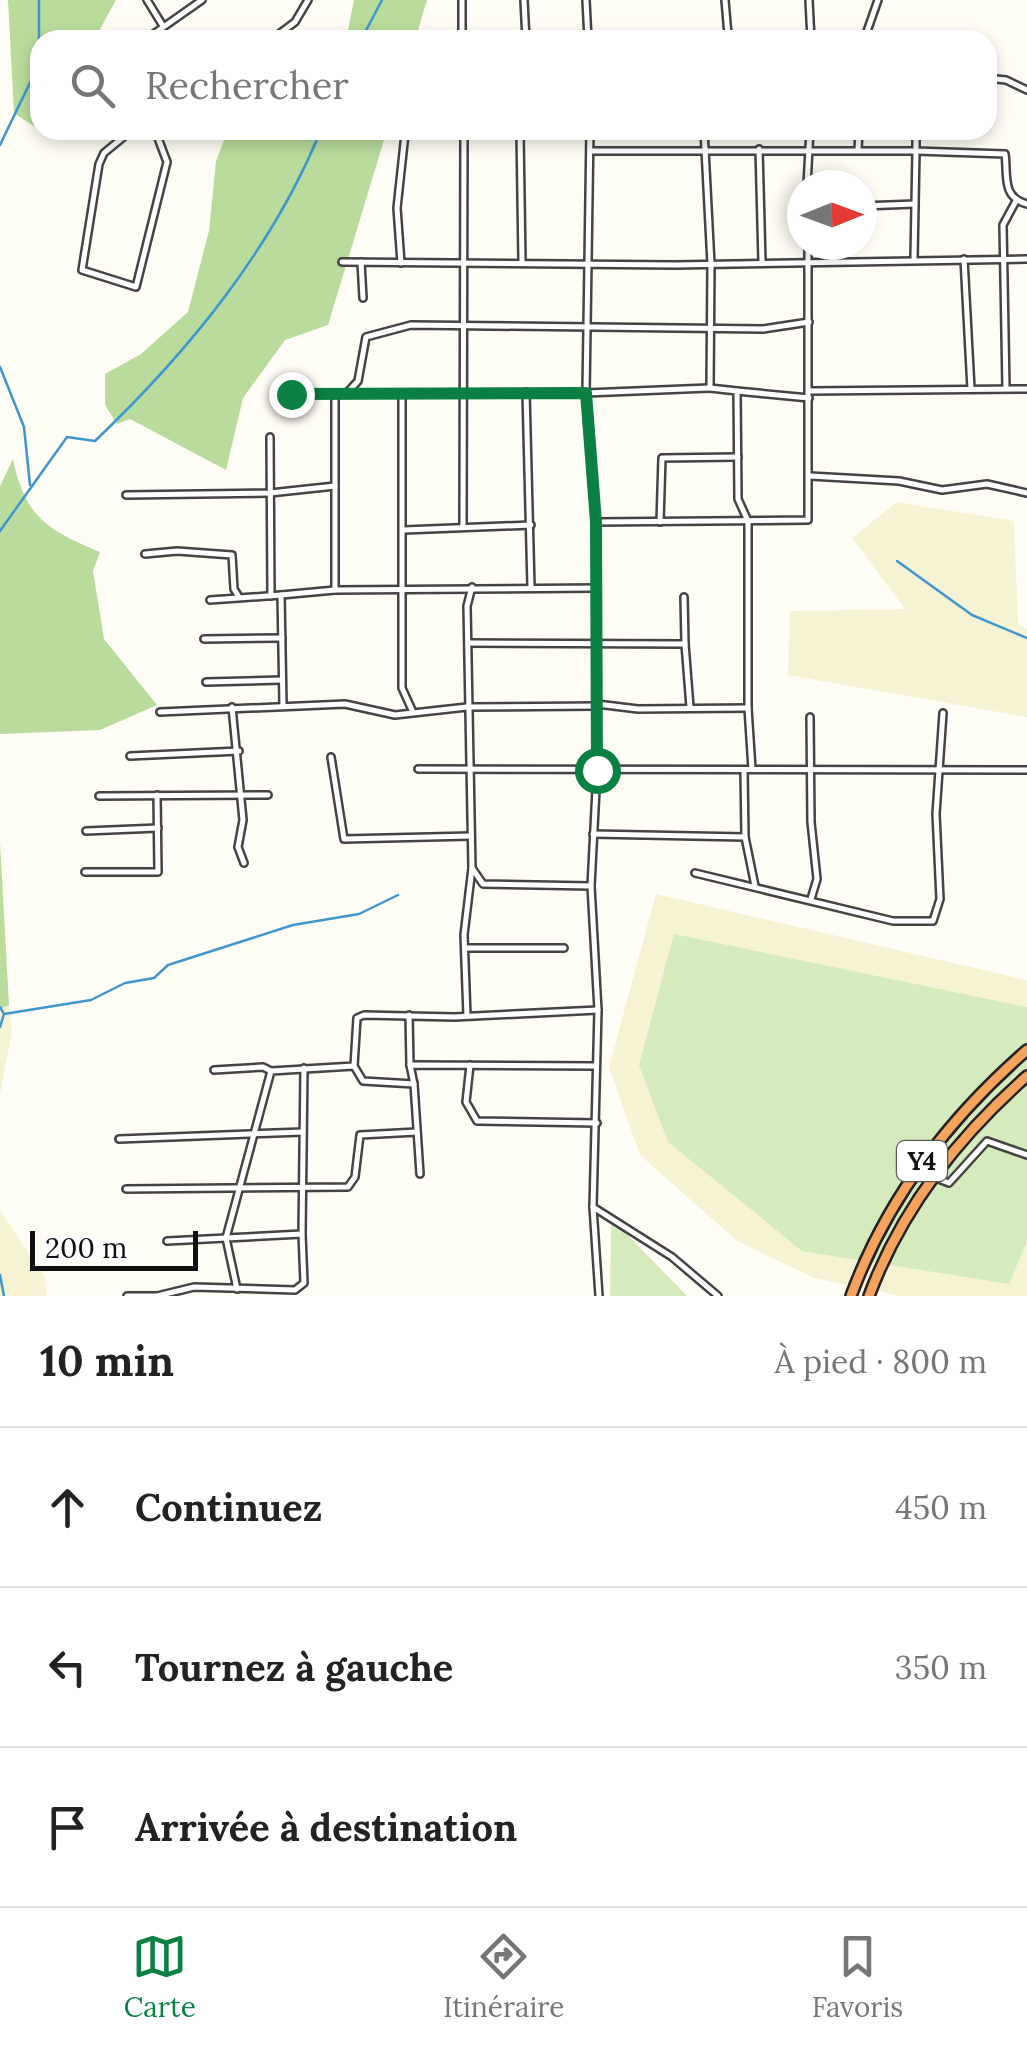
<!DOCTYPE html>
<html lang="fr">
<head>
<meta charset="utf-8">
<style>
  body { margin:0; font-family:Lora,serif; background:#f6f6f6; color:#222 }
  .compass { position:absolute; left:787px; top:170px; width:90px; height:90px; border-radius:50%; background:#fff; box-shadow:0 5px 15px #0003; rotate:89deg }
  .scale { position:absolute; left:30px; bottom:25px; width:168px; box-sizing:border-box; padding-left:10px; border:5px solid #111; border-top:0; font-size:28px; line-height:35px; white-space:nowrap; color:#111; -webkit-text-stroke:8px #fff; paint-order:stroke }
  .stop { position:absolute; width:30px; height:30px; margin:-22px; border:8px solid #0b8043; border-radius:50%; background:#fff }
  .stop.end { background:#0b8043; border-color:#fff; box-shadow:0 2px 10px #0008 }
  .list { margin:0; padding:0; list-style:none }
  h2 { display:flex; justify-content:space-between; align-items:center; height:130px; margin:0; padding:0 40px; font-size:42px }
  h2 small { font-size:32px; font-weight:400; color:#767676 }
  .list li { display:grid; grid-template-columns:65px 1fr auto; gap:30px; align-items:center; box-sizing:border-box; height:160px; padding:0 40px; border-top:2px solid #e0e0e0 }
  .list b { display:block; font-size:38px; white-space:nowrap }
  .list em { font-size:32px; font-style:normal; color:#767676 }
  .icon { flex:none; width:55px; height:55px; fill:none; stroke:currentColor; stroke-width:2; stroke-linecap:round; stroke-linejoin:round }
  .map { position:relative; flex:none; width:1027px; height:1296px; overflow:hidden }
  .search { position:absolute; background:#fff; box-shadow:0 5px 15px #0003; left:30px; right:30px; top:30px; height:110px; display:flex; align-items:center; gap:25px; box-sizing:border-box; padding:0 35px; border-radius:30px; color:#767676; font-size:38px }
  .sheet { height:610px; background:#fff }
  nav { display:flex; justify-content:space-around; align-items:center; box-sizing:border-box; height:140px; border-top:2px solid #e0e0e0; background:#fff; font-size:28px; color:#767676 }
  nav a { display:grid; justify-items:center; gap:5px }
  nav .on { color:#0b8043 }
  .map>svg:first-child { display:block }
  .farmland { fill:#f6f3d4 }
  .green { fill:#d5ebbd }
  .forest { fill:#b9dc9c }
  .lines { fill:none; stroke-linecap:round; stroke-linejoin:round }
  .stream { stroke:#3f96cf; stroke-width:2.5 }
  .street-casing { stroke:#444; stroke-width:10 }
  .highway-casing { stroke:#222; stroke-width:14 }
  .street { stroke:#fff; stroke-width:5 }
  .highway { stroke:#f5a25d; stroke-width:9 }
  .route { stroke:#0b8043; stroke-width:12 }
  .labels { text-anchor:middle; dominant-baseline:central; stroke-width:10; stroke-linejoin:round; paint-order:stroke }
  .shield { fill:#fff; stroke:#585858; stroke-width:2.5 }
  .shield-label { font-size:25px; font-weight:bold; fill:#111 }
</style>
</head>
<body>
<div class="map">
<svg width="1027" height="1296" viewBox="0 0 1027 1296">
  <rect width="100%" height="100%" fill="#fffdf5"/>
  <g class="farmland">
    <path d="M897,502l117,19 4,103 9,5v88l-239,-42 2,-64 115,-2 -53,-71z"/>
    <path d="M656,894l371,86v316h-126l-87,-18 -77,-37 -97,-86 -31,-88z"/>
    <path d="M9,1005l3,27 -12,62v-85z"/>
    <path d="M0,1210l45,68 2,18h-47z"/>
  </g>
  <g class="green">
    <path d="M674,934l353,73v234l-18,43 -207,-33 -134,-109 -29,-77z"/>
    <path d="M611,1218l76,78h-77z"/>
  </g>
  <g class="forest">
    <path d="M8,0h108l-22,40h-54v81l-5,6 -21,-14z"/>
    <path d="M354,0h73l-12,40h-69z"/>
    <path d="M228,130h159l-59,195 -43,15 -42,58 -17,72 -96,-51 -13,5 -12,-19v-31l36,-20 47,-42 21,-81 7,-70z"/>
    <path d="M13,459c12,58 34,71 87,93l-7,19 11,68 53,66 -57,25 -100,4v-248z"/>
    <path d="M0,842l9,163 -9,4z"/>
  </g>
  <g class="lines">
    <g class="stream">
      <path d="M361,40l21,-40"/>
      <path d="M0,145l39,-81v-64"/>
      <path d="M0,367l24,60 6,58"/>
      <path d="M0,531l67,-94 28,4c93,-89 177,-191 226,-311"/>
      <path d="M897,561l75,54 55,23"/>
      <path d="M0,1007l4,7 -4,13"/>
      <path d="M4,1014l87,-14 34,-17 29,-5 14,-13 125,-40 66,-11 39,-19"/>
      <path d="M0,1275l4,21"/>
    </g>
    <g class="street-casing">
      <g id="street">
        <path d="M147,0l16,26"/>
        <path d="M462,0v40"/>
        <path d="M524,0l2,40"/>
        <path d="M586,0l2,40"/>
        <path d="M809,0l2,40"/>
        <path d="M588,39l49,1"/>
        <path d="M145,40l57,-40"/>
        <path d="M271,40l24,-18 13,-22"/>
        <path d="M705,40l31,-5 37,5"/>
        <path d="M722,40l6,-5 -3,-35"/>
        <path d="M864,40l14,-40"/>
        <path d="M987,78l19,2 21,10"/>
        <path d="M132,130l-28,23 -5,11 -17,106 54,17 31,-125 -12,-32"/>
        <path d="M590,130l-4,263 123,-5"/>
        <path d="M704,130l7,134 -1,124 27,3 1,108 10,22v187l4,61"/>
        <path d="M916,130v21l89,3c3,21 -4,43 22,50"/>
        <path d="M520,133l2,129"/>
        <path d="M759,149l3,113"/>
        <path d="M858,150l1,-20"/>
        <path d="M590,151h326l-2,108"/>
        <path d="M807,185l3,-55"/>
        <path d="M862,206l53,-2"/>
        <path d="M964,259l7,130"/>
        <path d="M342,262l333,3 352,-6"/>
        <path d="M361,262l2,36"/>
        <path d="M401,263l-4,-55 8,-74 185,-1"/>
        <path d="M1006,388l-3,-163 13,-24"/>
        <path d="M737,391l72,7"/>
        <path d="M810,391l217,-2"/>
        <path d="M526,392l5,195"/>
        <path d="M347,393l11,-12 8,-44 45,-12 352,4 46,-7"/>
        <path d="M291,394l295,-1 10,129 1,248 -6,116 7,124 -5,197 79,50 46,39"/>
        <path d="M402,394v294l10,22"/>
        <path d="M270,437l1,159"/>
        <path d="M810,476l89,5 43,9 45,-6 40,9"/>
        <path d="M126,495l144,-2 65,-7"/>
        <path d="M596,522l212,-2v-275"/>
        <path d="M660,522l2,-64 76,-1"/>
        <path d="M463,527l1,-397"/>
        <path d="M404,530l127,-5"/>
        <path d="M145,554l32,-3 55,4 2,34 5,8"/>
        <path d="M335,590v-197"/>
        <path d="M281,595l54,-5 261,-2"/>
        <path d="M684,597l1,47"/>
        <path d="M210,600l71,-5 2,110"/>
        <path d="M204,639l78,-1"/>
        <path d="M469,643l216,1 5,63"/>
        <path d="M206,682l75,-2"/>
        <path d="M597,704l41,5 110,-1"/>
        <path d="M232,707l11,113 -5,27 6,16"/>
        <path d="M160,712l185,-8 50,11 72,-8 130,-1"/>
        <path d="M810,717l1,105 6,57 -6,20"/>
        <path d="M130,756l109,-5"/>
        <path d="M331,757l13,82 127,-3"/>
        <path d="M418,769l609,1"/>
        <path d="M744,770l1,67 10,49"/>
        <path d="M99,796l169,-1"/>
        <path d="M86,831l72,-3"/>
        <path d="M593,834l152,3"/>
        <path d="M472,868l11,16 108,2"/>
        <path d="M85,872h73l-1,-77"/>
        <path d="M695,873l198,48h40l7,-22 -4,-85 7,-101"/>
        <path d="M465,948h99"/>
        <path d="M409,1015l1,50"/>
        <path d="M467,1016l-3,-81 8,-67 -5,-262 5,-19"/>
        <path d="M470,1065l-4,37 11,19 120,2"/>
        <path d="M354,1066l9,15 51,3 -4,-19 185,1"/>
        <path d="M214,1070l49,-3 8,4"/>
        <path d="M414,1084l6,90"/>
        <path d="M119,1139l184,-7"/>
        <path d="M936,1178l13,5 38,-42 40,14"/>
        <path d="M126,1189l222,-2 7,-10 5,-42 57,-3"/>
        <path d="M593,1207l6,89"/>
        <path d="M167,1241l135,-7 2,-166"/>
        <path d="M237,1289l-11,-51 45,-167 83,-5 3,-48 7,-3 90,2 144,-7"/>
        <path d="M127,1296h30l37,-9 101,3 9,-7 -2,-49"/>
      </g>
    </g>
    <g class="highway-casing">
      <g id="highway">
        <path d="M851,1296c36,-98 98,-178 176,-246"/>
        <path d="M869,1296c32,-86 90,-160 158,-220"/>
      </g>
    </g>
    <use href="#street" class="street"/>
    <use href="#highway" class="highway"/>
  </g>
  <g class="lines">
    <path class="route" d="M291,394l295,-1 10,129 1,248"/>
  </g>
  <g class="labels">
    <rect class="shield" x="897" y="1141" width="50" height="40" rx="8"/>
    <g class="shield-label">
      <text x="922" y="1161">Y4</text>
    </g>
  </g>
</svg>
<svg class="compass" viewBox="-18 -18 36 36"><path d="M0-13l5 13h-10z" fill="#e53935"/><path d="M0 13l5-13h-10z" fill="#767676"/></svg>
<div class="scale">200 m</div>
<div class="stop" style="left:597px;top:770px"></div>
<div class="stop end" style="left:291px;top:394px"></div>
<div class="search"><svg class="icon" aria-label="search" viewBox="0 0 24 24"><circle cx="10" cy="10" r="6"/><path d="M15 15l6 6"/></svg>Rechercher</div>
</div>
<section class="sheet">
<h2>10 min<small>À pied · 800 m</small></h2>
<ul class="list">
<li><svg class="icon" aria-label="ahead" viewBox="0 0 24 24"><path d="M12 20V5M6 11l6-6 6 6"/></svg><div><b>Continuez</b></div><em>450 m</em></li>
<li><svg class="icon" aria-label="left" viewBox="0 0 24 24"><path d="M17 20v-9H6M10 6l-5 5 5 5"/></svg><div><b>Tournez à gauche</b></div><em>350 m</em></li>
<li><svg class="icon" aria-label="arrive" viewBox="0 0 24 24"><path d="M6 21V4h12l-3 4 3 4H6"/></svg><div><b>Arrivée à destination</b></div></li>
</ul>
</section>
<nav>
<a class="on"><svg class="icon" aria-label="map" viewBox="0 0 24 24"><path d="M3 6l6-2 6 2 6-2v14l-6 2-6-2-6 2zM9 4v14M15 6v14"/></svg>Carte</a>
<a><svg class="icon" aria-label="directions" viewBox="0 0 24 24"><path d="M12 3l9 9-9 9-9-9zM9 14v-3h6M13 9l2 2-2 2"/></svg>Itinéraire</a>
<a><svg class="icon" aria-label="saved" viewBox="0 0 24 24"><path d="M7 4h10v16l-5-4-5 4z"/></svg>Favoris</a>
</nav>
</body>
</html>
